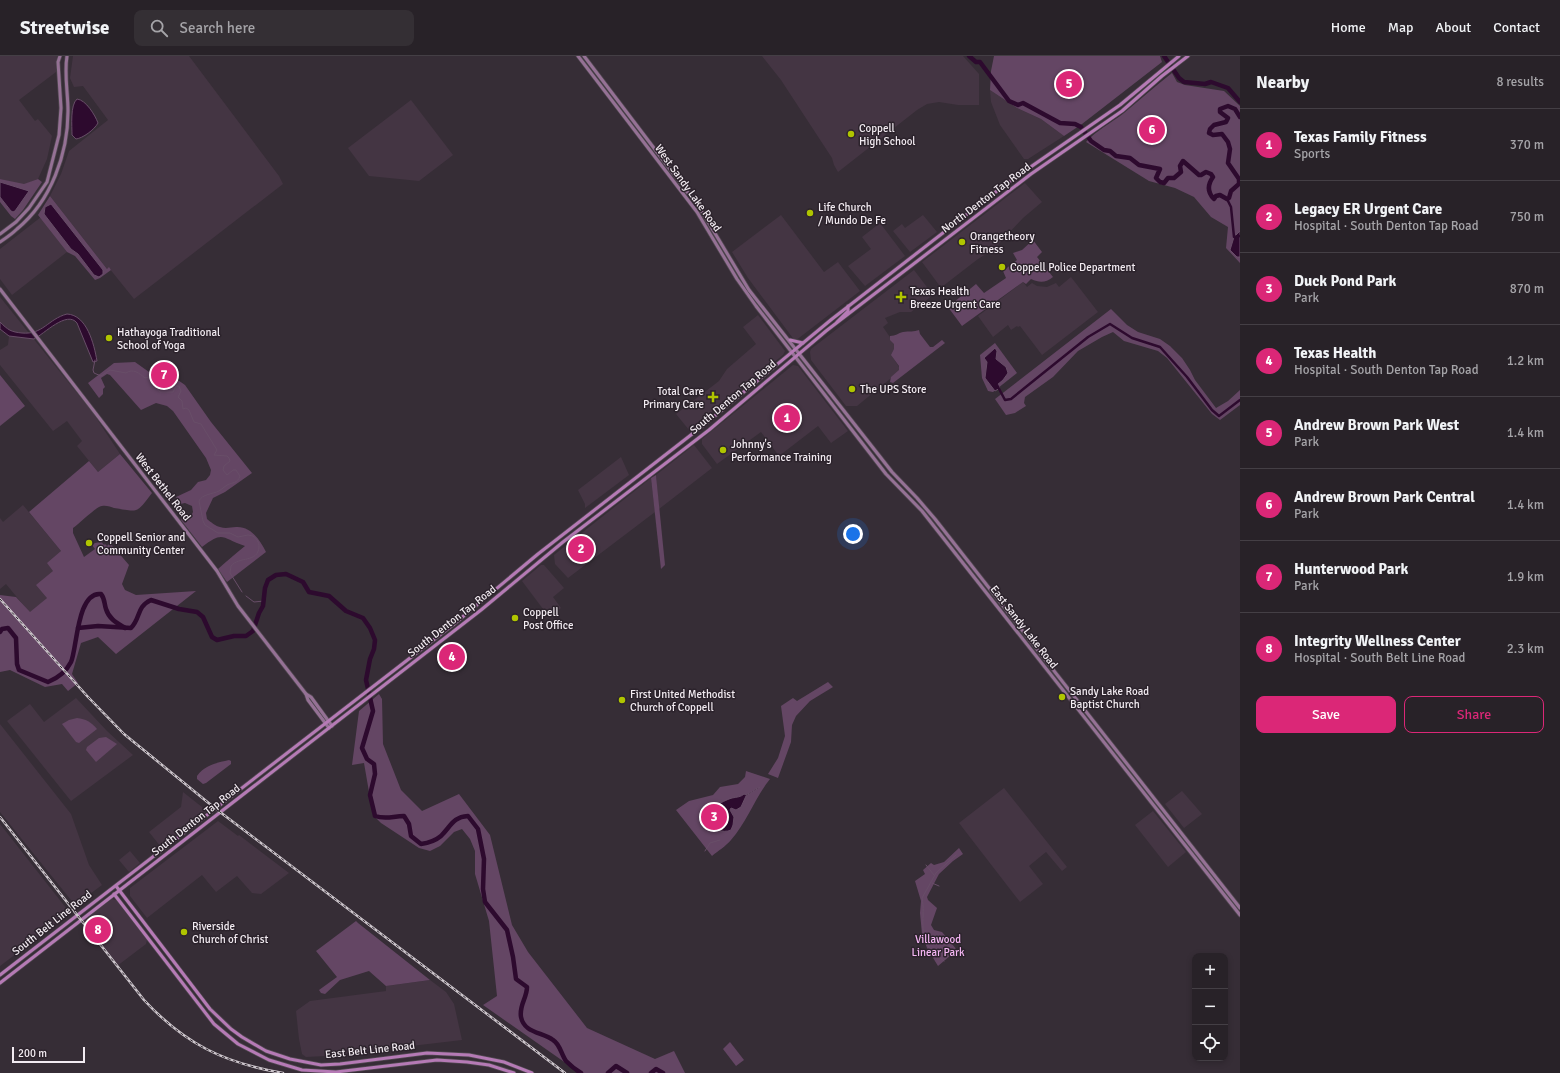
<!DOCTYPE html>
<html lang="en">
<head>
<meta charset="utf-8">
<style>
  body { margin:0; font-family:Signika,sans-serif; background:#342f34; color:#f1f3f6 }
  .controls { position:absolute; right:12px; bottom:12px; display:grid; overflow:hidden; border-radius:8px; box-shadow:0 2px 6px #0003 }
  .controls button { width:36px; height:36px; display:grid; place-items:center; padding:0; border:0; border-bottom:1px solid #443f45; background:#282228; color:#f1f3f6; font:20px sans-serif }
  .scale { position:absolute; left:12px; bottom:10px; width:73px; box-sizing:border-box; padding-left:4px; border:2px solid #f2ebf1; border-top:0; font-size:11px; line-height:14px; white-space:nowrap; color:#f2ebf1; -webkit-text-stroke:3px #2c232c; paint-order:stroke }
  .you { position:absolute; left:853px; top:478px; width:14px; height:14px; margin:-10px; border:3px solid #fff; border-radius:50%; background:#1a73e8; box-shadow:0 0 0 6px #1a73e833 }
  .badge { display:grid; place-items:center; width:26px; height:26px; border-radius:50%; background:#db2777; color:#fff; font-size:13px; font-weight:700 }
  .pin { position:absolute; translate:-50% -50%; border:2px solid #fff; box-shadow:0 1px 4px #0006 }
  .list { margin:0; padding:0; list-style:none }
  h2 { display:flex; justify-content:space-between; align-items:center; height:52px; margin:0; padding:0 16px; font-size:17px }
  h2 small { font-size:13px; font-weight:400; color:#a5a4a8 }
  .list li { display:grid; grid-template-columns:26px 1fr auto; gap:12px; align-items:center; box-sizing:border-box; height:72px; padding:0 16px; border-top:1px solid #443f45 }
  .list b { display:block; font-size:15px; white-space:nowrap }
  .list p { margin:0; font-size:13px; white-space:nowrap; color:#a5a4a8 }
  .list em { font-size:13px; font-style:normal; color:#a5a4a8 }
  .actions { display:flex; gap:8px; padding:12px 16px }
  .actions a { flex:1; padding:9px 0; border:1px solid #db2777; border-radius:8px; text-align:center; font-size:14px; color:#db2777 }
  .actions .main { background:#db2777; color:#fff }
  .icon { flex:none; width:22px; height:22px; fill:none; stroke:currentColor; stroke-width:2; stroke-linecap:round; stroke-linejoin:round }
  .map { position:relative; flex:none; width:1240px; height:1017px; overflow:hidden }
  header { display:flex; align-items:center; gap:24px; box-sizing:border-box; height:56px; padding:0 20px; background:#282228; border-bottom:1px solid #443f45 }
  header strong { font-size:19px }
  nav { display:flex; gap:22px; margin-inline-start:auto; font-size:14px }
  .search { width:280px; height:36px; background:#342f34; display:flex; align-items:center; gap:10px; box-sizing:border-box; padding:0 14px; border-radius:8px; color:#a5a4a8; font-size:15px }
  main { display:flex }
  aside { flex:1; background:#282228 }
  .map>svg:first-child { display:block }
  .built { fill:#443543 }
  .green { fill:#644664 }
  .water { fill:#2d0a2e; stroke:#684e68 }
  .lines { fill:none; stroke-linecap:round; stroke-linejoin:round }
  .stream { stroke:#684e68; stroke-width:1 }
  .canal { stroke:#2d0a2e; stroke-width:2.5 }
  .river { stroke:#2d0a2e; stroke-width:4.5 }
  .secondary-casing { stroke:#514851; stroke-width:4.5 }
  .primary-casing { stroke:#514851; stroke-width:4.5 }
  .secondary { stroke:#957195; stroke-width:3 }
  .primary { stroke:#b57ab5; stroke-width:3 }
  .rail-casing { stroke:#ccc5cb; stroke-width:2.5 }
  .rail { stroke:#2c232c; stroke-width:1; stroke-dasharray:3; stroke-linecap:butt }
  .poi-dot { fill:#b0c500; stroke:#2c232c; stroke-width:1.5 }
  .labels { text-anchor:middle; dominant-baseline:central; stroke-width:3; stroke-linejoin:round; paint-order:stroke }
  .poi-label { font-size:11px; fill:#f2ebf1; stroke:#2c232c; text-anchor:start }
  .street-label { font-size:11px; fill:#f2ebf1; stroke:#2c232c }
  .park-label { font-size:11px; fill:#f5b6f4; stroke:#2c232c }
</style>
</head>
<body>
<header>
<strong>Streetwise</strong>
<div class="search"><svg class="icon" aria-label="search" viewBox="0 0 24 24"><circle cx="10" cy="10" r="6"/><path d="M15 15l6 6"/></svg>Search here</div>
<nav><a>Home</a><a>Map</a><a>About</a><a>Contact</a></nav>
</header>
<main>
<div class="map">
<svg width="1240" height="1017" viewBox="0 0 1240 1017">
  <rect width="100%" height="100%" fill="#362d36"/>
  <g class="built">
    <path d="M0,0h57l-1,16 -37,28 16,21 3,-2 14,17 -5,23 -9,20 -14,6 -24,-6z"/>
    <path d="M73,0h116l90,120 4,8 -149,115 -25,-31 -2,1 -57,-73 11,-22 8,-23 39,-31 -25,-34 -9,1 -4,-9z"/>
    <path d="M762,0h201l16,18v31h-21l-19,-3 -12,2 -10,6 -79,62 -4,-7 -2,-7 -51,-78z"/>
    <path d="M990,34l27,18 24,11 23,17 -36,23h-4l-24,-34 -9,-23z"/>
    <path d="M411,44l42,55 -34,26 -50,-5 -21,-28z"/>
    <path d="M1025,127l17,19 -19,16 -29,31 -16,10 -35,27 -4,-1 -17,-23z"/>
    <path d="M781,159l43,57 14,-10 22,29 -65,50 -47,-63 -16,-26z"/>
    <path d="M923,159l14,17 -27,20 -17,-21 9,-7 3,4z"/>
    <path d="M41,161l26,35 -55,43 -12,-16v-30z"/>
    <path d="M880,167l25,33 -40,30 -17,-20 23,-17 -9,-12z"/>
    <path d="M914,214l19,25 -22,17h-11l-15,6 3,5 -5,4 11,16v7l-2,6 9,14 -44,36h-11l-35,-46 -1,-8 1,-3z"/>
    <path d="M1071,221l27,35 -56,43 -22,-29 -2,1 -1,-1 -6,4 -3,-5 -15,12 -15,-21 45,-34 4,5 5,-4 5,3 10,1 9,-4 3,4z"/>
    <path d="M0,241l93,116 27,41 -22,18 -21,-26 5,-5 -15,-20 -14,10 -53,-66v-15l8,-5 1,-9 -9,-8z"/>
    <path d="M758,259l27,36 -2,4 -94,75 -13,-16 43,-33 8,-12 29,-25 -13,-17z"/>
    <path d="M793,309l5,1 50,65 -17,12 -13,-17 -39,30 -18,-24 -44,32 -15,-20v-5z"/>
    <path d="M694,389l18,23 -53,41 -3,-34z"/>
    <path d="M621,401l8,18 -44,33v-4l-7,-14z"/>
    <path d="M651,422l4,34 -87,66 -13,-14 -1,-9z"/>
    <path d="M23,449l38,46 -8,20 -6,27 -17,15 -24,-29 -6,5v-71l3,4z"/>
    <path d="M541,509h3l20,23 -11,9 8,11 -12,9 -27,-36z"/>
    <path d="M76,642l31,33 26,24 -62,46 -64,-80 23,-17 14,18z"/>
    <path d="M0,668l71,90 18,51 13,20 -27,20 -75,-93z"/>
    <path d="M1004,732l63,79 -5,4 -16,-19 -17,14 14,18 -23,18 -61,-79z"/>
    <path d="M1182,735l20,23 -18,14 -19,-24z"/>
    <path d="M183,736l24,19 -46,36 -12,-15 32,-25z"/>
    <path d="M1153,755l33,41 -18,15 -33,-42z"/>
    <path d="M218,765l20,15 1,-1 50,38 -28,21 -9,-1 -15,-17 -21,16 -14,-17 -55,43 -17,-22v-8z"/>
    <path d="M0,768l70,89 -70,53z"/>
    <path d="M130,795l10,12 -11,9 -10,-12z"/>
    <path d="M112,843l4,1 31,40 -1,4 -29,22 -34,-45z"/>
    <path d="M430,924l16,12 8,12 8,36 -136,16 -20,1 -4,-3 -3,-15 -3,-28 14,-10 76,-10v-5z"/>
  </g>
  <g class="green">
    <path d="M994,0h166l2,6 -80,62 -18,12 -23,-17 -24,-11 -27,-18 1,-19z"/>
    <path d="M1172,17l5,9 8,3 39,6 16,15v157l-14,-15 2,-21 -17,-10 -17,-20 -19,-9 -26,-7 -63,-39c11,-12 25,-19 38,-29 16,-13 31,-27 48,-40z"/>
    <path d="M0,123l24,5 14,-5 4,3 -19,28 -8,9 -4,-3 -11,-14z"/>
    <path d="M50,140l57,73 2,-2 2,3 -11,8 -5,2 -20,-24 -8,-4 -29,-37z"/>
    <path d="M1033,184l9,12 -5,5 16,20c-8,6 -13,6 -22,2l-5,5 -3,-2 -61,44 -14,-19 28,-23 8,9 22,-15 -3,-7 14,-11 -4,-7 9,-3z"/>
    <path d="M1111,253l16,16 11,7 22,7 10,7 12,12 8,12 5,10 21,28 12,-7 12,-11v15l-20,15 -8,-6 -45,-56 -9,-7 -34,-10 -11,-9 -11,5 -24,14 -25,26 -28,20 -1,6 2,3 -11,7 -9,2 -11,-16z"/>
    <path d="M919,274l1,4 10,13h3l9,-7 3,3 -52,40 -3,-1 1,-5 8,-7v-4l-8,-11 3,-6v-5l-4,-4v-4c6,0 8,-3 13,-4 6,-1 11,0 16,-2z"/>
    <path d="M995,287l22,30 -24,19 -5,-1 -6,-13 -2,-23z"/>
    <path d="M135,306l14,10 1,-4 6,-5 8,4 1,7h4l3,-2 4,4 -1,2 10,7 26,37 41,51 -27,19 -12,6 -7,15 1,6c4,3 8,7 13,8 6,2 11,0 16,0 15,-1 24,13 30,25l-39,30 -9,-13c9,-8 18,-16 27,-23 -24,-8 -21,-16 -43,1l-21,-27 3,-6 4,2 4,-2 1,-2 -1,-6 -7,-3 -5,1 -4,-7 15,-7 7,-8 8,-2 4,-5 1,-5 -5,-12 -33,-47 -6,-5 -11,-3 -15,7 -31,-35 -3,-1 -6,4 4,9 -2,2v5l-4,4 -11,-15 26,-20z"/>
    <path d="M0,319l25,31 -25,20z"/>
    <path d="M120,398l32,39c-16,21 -13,19 -38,15 -3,-1 -8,-3 -12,-2 -5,0 -23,18 -29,22v5l11,24 11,-8 -3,-4 3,-2 6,-1 -1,-2 4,5 1,-1 2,2 3,-3 19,22 -7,19 3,6 11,5 60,-4 -80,63 -18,-17 -17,6 -9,31 6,9 -10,8 -6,-7 -17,3 -35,-17 -10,2v-77l16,2 14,15 17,-14 -11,-13 17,-14 -6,-8 14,-12 -32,-39 60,-51 9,11z"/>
    <path d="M656,419l9,90 -4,4 -10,-91z"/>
    <path d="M828,626l5,5 -23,14 -14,15 -4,9 -1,17 -13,36 -10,-4 10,-16 7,-22 -4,-30 12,-8 4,3z"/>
    <path d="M379,638l3,5 1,45 18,46 21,21 37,-17 31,41 22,90 16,27 59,76 68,31 19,-8 11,22h-105l-97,-68 14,-9 -8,-75 -14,-47v-23l-5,-12 -8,-10 -8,3 -14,14 -10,5 -11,-3 -38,-25 -8,-8 -9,-52 -12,2 7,-54z"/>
    <path d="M77,662c9,1 14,4 20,11l-18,14 -3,-1 -14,-18 7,-4z"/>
    <path d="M106,681l11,7 -21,18 -10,-12 1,-3 12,-9z"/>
    <path d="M229,704l2,1v3l-25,19 -3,1 -6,-5v-3c8,-11 19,-13 32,-16z"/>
    <path d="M746,715l24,8c-15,19 -23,43 -39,61 -5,6 -13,11 -19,16l-36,-46 13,-9 24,-6 7,-8 18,-3 7,-7z"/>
    <path d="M959,792l4,6 -10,7 -14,13 -12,23 1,3 9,8 -6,17 3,5 8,2 15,18 -19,16 -11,-18 -5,-14 -2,-21 1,-12 -6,-20 10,-7 -2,-4 8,-7 3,2 10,-3z"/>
    <path d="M356,865l2,2 72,57 -44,6 -17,-15 -29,9 -15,14 -4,-1 -2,-3 18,-13 -21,-26z"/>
    <path d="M730,986l14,18 -8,6 -13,-17z"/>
  </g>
  <g class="water">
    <path d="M77,43c9,1 18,16 21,24 -4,7 -15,15 -22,16l-4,-4c0,-9 -2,-30 5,-36z"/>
    <path d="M0,126l29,9 -14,20 -2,1 -2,-1 -11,-14z"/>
    <path d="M51,148l52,66v4l-4,3 -5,-2 -16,-21 -7,-5 -27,-35 1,-7z"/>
    <path d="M1240,175v26h-3l-7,-7 4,-13z"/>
    <path d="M67,258c20,1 27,30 30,47l-4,1 -16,-39c-10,-13 -33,11 -43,16l-25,-3 -9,-7v-7c8,8 11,10 22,11 21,2 26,-14 45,-19z"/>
    <path d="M995,292l2,3 -1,8 10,8 2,6 -5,7 -6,5 3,3 -5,3 -10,-13 2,-16 -3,-4z"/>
    <path d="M759,731v1l-13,8 -5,11 -5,3 -5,-2 -1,2 4,7 -1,8 -2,5c-8,4 -20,-2 -26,-7 -1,-12 17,-22 27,-25 5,-1 9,-1 12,-4l2,1z"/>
  </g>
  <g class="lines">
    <g class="stream">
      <path d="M95,304l-2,10 1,3 7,3 9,-6 16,3c7,-5 13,0 19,5l7,-2c5,5 3,12 8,16h13l3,-6h3l2,5 -3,6 4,4 1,8 3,-1 3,2 5,12 7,2 16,26 -3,5 13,1 2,2 1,3 -6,5 -1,4 4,5 6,-5h3l4,6c-3,8 -7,6 -13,9 -3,2 -5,4 -8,6 -6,3 -17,3 -20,10l4,20 2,4 13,8h12l8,4 10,-2 5,1c4,3 6,6 6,11 -1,16 -20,9 -28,19l-1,7 12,19"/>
      <path d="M246,540l8,6 10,-1"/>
      <path d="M705,795l5,-8 10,-3"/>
      <path d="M926,809l8,10"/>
      <path d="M932,827l7,3"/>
      <path d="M944,905c-4,-4 -9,-6 -12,-10 -15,-16 -6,-35 -10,-53l14,-25 20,-18"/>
    </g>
    <g class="canal">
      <path d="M1227,143l4,8 3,30 6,-1"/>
      <path d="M997,329l8,15 6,-1 77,-62 22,-13 22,14 28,9 27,30 25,33 7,6 21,-16"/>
    </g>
    <g class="river">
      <path d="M969,0l7,6h4l29,39 9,4 5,-2 37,20 15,1 6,3 10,14 13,9 6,1 6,5 14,2 9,7 21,4 -4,9 4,4 4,1 4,-5h6l7,-6 -1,-6 3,-5 16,14h2l5,-3 5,2 2,3c-5,7 -6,15 1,22l2,-3 4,-1 7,4 2,-1 2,-7 8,-7v-5l-11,-16 2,-14 -2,-7 -6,-8 -9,1 -4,-2 1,-4 4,-4 12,-3 2,-4 -8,-6v-3l8,-3 7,3 5,8"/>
      <path d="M1164,0l15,22 5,4 21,2 6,-2 17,6 12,14"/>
      <path d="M78,572l20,-2 33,2c10,-10 5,-21 20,-28l28,9 18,3 6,5 9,20 5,3 17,-4h12l7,-5 6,-18 4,-7 2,-18 3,-8 8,-5 10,-1 17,8 6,10 20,4 17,15 17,7 7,10 5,12 -1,9 -4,10 -4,21 7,31 -11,37 5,11 7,5 1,10 -5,21 5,21c11,4 18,0 29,0l5,8 2,12 10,8c7,-1 14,-3 20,-8 10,-10 12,-19 27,-20l10,13 6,30 -1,30 2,13 22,28 6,27 3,22 11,8c0,11 -8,18 -6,30 3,16 21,15 32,23 7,4 8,14 13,21 4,4 10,9 15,12"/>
      <path d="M0,576l2,-3 6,-1 8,10 1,26 2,6 29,12c10,-4 18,-10 23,-20 6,-13 6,-71 30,-68 4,5 3,9 5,15 3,10 11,14 19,19"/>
      <path d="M608,1017l8,-7 11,7"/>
      <path d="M651,1017l5,-4 7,4"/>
    </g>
    <g class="secondary-casing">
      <g id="secondary">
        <path d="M578,0l119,156 40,67 19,27 130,168 36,37 318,404"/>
        <path d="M584,0l117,154 48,80 143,182 25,26 18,21 305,389"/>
        <path d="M0,178l16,-12 13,-14 18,-26 12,-47 2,-27 -3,-46 2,-6"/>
        <path d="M0,186c6,-4 12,-8 17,-13 34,-28 51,-75 51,-118 0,-18 -4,-37 -1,-55"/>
        <path d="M0,233l217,282 21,35 68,88 2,6 21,28"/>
        <path d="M306,638l5,3 21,29"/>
      </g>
    </g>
    <g class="primary-casing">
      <g id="primary">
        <path d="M837,266l11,-11v-5"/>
        <path d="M790,284l13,3"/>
        <path d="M116,830l94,123 21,20 11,8 24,14 24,8 31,6 19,-1 87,-11 42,2 35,7 28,11"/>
        <path d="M114,838l100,130 24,20 31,16 33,10 34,2 101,-12 30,2 22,3 25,8"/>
        <path d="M0,919l454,-351 84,-70 167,-130 127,-105 174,-135 114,-79 59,-49"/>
        <path d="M0,927l481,-373 82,-68 146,-112 117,-99 205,-157 91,-63 40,-35 26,-20"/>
      </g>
    </g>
    <use href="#secondary" class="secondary"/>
    <use href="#primary" class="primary"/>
    <g class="rail-casing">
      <g id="rail">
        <path d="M0,543l88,98 36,37 92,75 349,264"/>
        <path d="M0,761l144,183c41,44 80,63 139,73"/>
      </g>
    </g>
    <use href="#rail" class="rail"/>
  </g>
  <g class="poi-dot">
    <circle cx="851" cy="78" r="4"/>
    <circle cx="810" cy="157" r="4"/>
    <circle cx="962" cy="186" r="4"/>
    <circle cx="1002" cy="211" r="4"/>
    <path d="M899 235h4v4h4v4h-4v4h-4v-4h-4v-4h4z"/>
    <circle cx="109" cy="282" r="4"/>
    <circle cx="852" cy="333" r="4"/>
    <path d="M711 335h4v4h4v4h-4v4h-4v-4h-4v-4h4z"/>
    <circle cx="723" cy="394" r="4"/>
    <circle cx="89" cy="487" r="4"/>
    <circle cx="515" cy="562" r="4"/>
    <circle cx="1062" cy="641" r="4"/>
    <circle cx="622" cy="644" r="4"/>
    <circle cx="184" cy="876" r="4"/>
  </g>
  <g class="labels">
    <g class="poi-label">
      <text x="859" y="72">Coppell<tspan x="859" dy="13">High School</tspan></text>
      <text x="818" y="151">Life Church<tspan x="818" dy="13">/ Mundo De Fe</tspan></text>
      <text x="970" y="180">Orangetheory<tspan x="970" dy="13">Fitness</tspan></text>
      <text x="1010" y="211">Coppell Police Department</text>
      <text x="910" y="235">Texas Health<tspan x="910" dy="13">Breeze Urgent Care</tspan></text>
      <text x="117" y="276">Hathayoga Traditional<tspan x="117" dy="13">School of Yoga</tspan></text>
      <text x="860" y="333">The UPS Store</text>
      <text x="704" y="335" text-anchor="end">Total Care<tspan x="704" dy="13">Primary Care</tspan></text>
      <text x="731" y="388">Johnny's<tspan x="731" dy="13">Performance Training</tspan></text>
      <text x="97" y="481">Coppell Senior and<tspan x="97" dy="13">Community Center</tspan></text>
      <text x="523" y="556">Coppell<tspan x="523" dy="13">Post Office</tspan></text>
      <text x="1070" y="635">Sandy Lake Road<tspan x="1070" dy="13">Baptist Church</tspan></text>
      <text x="630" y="638">First United Methodist<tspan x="630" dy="13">Church of Coppell</tspan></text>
      <text x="192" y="870">Riverside<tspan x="192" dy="13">Church of Christ</tspan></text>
    </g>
    <g class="street-label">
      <text transform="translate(688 132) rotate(54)">West Sandy Lake Road</text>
      <text transform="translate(986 142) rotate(-37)">North Denton Tap Road</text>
      <text transform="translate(733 341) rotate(-40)">South Denton Tap Road</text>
      <text transform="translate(163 431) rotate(52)">West Bethel Road</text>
      <text transform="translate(452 565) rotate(-38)">South Denton Tap Road</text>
      <text transform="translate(1024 571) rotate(52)">East Sandy Lake Road</text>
      <text transform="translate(196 764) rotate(-38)">South Denton Tap Road</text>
      <text transform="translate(52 867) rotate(-38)">South Belt Line Road</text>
      <text transform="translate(370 994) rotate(-6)">East Belt Line Road</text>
    </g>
    <g class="park-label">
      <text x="938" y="883">Villawood<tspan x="938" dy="13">Linear Park</tspan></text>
    </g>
  </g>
</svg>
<div class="controls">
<button>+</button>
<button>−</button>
<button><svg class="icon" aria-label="locate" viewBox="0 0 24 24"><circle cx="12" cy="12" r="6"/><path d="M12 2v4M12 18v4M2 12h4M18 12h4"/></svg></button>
</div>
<div class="scale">200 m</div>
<div class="you"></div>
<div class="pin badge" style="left:787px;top:362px">1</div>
<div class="pin badge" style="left:581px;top:493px">2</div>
<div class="pin badge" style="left:714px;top:761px">3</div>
<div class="pin badge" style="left:452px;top:601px">4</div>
<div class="pin badge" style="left:1069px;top:28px">5</div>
<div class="pin badge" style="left:1152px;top:74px">6</div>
<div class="pin badge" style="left:164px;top:319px">7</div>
<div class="pin badge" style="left:98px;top:874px">8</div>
</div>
<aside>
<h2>Nearby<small>8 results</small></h2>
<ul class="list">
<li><span class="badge">1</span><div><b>Texas Family Fitness</b><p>Sports</p></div><em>370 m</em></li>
<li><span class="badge">2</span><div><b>Legacy ER Urgent Care</b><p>Hospital · South Denton Tap Road</p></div><em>750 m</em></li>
<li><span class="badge">3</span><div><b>Duck Pond Park</b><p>Park</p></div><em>870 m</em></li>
<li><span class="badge">4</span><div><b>Texas Health</b><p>Hospital · South Denton Tap Road</p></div><em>1.2 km</em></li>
<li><span class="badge">5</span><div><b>Andrew Brown Park West</b><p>Park</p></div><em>1.4 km</em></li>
<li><span class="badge">6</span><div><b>Andrew Brown Park Central</b><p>Park</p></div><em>1.4 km</em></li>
<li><span class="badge">7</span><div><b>Hunterwood Park</b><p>Park</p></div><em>1.9 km</em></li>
<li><span class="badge">8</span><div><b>Integrity Wellness Center</b><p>Hospital · South Belt Line Road</p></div><em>2.3 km</em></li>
</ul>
<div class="actions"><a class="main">Save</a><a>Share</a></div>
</aside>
</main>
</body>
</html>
